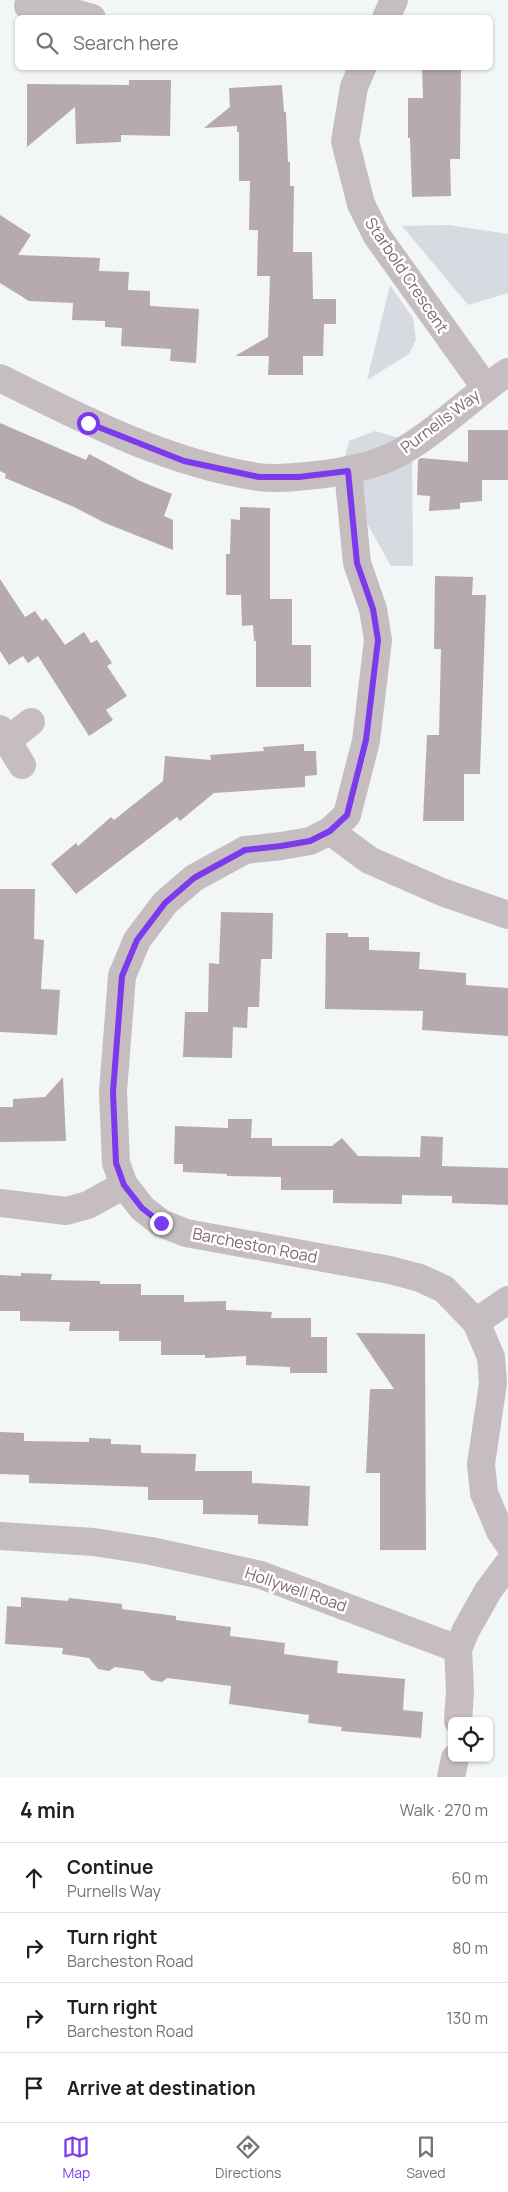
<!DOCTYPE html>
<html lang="en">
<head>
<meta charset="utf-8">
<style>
  body { margin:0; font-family:Manrope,sans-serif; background:#f6f6f6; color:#202124 }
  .controls { position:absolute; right:15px; bottom:15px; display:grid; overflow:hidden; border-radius:8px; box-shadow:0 1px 4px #0004 }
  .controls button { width:45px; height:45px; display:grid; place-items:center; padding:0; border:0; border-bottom:1px solid #e0e0e0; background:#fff; color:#202124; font:25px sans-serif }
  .stop { position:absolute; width:15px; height:15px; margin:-11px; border:4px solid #7c3aed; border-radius:50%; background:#fff }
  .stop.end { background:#7c3aed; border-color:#fff; box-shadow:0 1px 5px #0008 }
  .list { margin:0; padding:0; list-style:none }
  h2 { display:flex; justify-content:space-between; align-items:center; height:65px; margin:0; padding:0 20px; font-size:21px }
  h2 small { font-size:16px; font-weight:400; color:#757577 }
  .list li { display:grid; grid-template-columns:32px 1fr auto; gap:15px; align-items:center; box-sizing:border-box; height:70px; padding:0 20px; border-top:1px solid #e0e0e0 }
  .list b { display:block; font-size:19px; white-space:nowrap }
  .list p { margin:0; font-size:16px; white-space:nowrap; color:#757577 }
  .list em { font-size:16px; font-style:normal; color:#757577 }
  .icon { flex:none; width:28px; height:28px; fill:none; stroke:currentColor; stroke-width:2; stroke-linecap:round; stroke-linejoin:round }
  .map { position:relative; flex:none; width:508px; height:1777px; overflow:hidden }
  .search { position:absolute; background:#fff; box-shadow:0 1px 4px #0004; left:15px; right:15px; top:15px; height:55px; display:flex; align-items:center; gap:12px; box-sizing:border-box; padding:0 18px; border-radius:8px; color:#757577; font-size:19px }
  .sheet { height:345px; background:#fff }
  nav { display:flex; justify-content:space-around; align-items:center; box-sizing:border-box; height:70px; border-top:1px solid #e0e0e0; background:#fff; font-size:14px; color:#757577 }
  nav a { display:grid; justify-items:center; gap:2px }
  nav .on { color:#7c3aed }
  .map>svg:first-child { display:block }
  .green { fill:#d7dae0 }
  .building { fill:#b6a9af }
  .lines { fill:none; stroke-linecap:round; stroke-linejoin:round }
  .minor { stroke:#c6bdc0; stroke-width:28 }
  .route { stroke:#7c3aed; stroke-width:6 }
  .labels { text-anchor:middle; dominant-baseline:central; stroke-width:5; stroke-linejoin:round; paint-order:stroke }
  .street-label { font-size:16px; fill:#846672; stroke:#fff }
</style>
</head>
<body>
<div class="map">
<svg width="508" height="1777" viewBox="0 0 508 1777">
  <rect width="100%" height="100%" fill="#f3f6f6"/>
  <g class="green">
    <path d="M449,225l59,9v59l-40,12 -66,-79z"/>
    <path d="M390,285l23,33 3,22 -7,14 -42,26z"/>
    <path d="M375,431l24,7 13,18 1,110h-22l-41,-73 -7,-29 6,-23z"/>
  </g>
  <g class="building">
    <path d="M422,68h39l-1,91h-10l1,37 -39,1 -2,-59h-2v-40h15z"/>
    <path d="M129,80h42l-1,56 -49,-1v7l-45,2 -1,-37 -48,40v-63l102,1z"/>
    <path d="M282,85l2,27h2l2,50h2v24h4l-1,66h19l1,47h23v25h-12l-1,32h-20v19h-35l1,-19h-34l33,-19 2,-61h-13l1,-46h-9l1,-49h-11v-49h-2v-6l-33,2 26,-21 -1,-19z"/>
    <path d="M0,215l31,20 -13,20 82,3 -1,13 30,1 -1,18 22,1v15l49,3 -3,54 -26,-2 1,-12 -50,-3 1,-18 -17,-1v-6l-33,-1 1,-17 -44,-2 -29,-18z"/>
    <path d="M0,423l86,37 3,-6 51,27 32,13 -8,22 9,4v30l-68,-27 -31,-16 -69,-29 1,-4 -6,-3z"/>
    <path d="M468,430h40v50h-26v21l-22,2v6l-31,2 1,-15 -13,-1 1,-35 3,-2 47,4z"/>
    <path d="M240,507l30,1v91h22v46h19v42h-55v-46h-2l-1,-16 -11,1 -1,-31h-15v-41h4l1,-35 9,1z"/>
    <path d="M435,576l38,1 -1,18h14l-6,179h-16v47h-41l4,-86h12l2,-86h-7z"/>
    <path d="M0,579l25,38 10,-6 7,10 4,-3 19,27 19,-13 7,11 6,-3 15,23 -5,3 20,30 -21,14 7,10 -24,16 -51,-80 -10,7 -5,-7 -14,9 -9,-14z"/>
    <path d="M304,744v7h12l1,24 -12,1v11l-91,6 -34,28 -3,-4 -101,77 -25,-30 25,-21 2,3 33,-29 3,3 49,-39 2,-25 46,4 -1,-5 54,-4 -1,-4z"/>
    <path d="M0,889h35l-1,50 10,1 -3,49 19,1 -3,45 -57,-3z"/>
    <path d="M221,912l52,1 -1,46h-11l-2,48h-11l-1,21 -14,-1 -1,31 -49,-1 2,-45h23l1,-49 10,1z"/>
    <path d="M326,933h22v4h21v13l51,2 -1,17 47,4v12l42,3v48l-86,-6 1,-19 -98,-2z"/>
    <path d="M63,1077l3,64 -66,1v-35h13v-8l32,-2z"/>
    <path d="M228,1119h24l-1,19h21v8h60l10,-8 16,18 62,1 1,-21 22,1 -1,29 66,2v37l-56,-2v-7l-50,-1v9l-69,-1v-13h-52v-13l-54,-1v-2l-44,-2v-8h-9l1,-38 53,2z"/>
    <path d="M21,1273l31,1 -1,6 49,1v3h41v11h43v7l42,-1v9l46,2 -1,6h40v19h16v36h-37v-6l-44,-2v-9l-41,2v-3h-44v-14h-42v-10h-50l1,-9 -50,-1v-10h-20v-36l21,1z"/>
    <path d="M356,1333l69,1 1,216h-46v-77h-14l4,-84h24z"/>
    <path d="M0,1432l24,1v8l65,1v-4l22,1v5l30,1v8l55,1 -1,17h57v12l58,3 -2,40 -50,-2v-9l-55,-1v-14h-55v-13l-119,-4v-8l-29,-1z"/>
    <path d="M21,1597l47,4 1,-3 53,6v5l54,7v4l55,7 -1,9 55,7 -1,11 54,7 -1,12 68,6 -2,31 20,2 -2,26 -80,-7 1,-4 -34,-4 1,-8 -80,-11 2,-18 -64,-8 -5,4 -11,-2 -8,-9 -28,-4 -6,4 -11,-2 -9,-11 -27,-4 1,-6 -58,-4 2,-38 14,1z"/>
  </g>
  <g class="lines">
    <g class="minor">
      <path d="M28,6l29,2 35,10"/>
      <path d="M386,18l8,-18"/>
      <path d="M362,68l-8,19 -9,54 16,63 16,32 108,151"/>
      <path d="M0,378c82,41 166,85 258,99 21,3 46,-1 68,-3 18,-3 37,-6 55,-13 42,-15 88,-63 127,-89"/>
      <path d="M348,471l9,92 16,46 5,31 -12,101 -19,74 -17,16 -20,10 -29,5 -36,4 -51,28 -29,25 -28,37 -15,36 -9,116 3,71 8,22 18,23 19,15 25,10 204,37 30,8 24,11 32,33 15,35 2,26 -12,81 3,29 16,38 8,12"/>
      <path d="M0,729l22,36"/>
      <path d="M8,740l23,-18"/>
      <path d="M330,831l39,29 73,32 66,23"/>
      <path d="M0,1203l66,8 22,-6 36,-20"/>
      <path d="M476,1322l32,-22"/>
      <path d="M0,1536l94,6 57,9 110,24 197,74 8,-19 22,-39 20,-27"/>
      <path d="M458,1649l2,42 -2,30"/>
      <path d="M451,1777l4,-19"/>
    </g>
  </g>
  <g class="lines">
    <path class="route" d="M88,423l96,38 75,16h40l49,-6 9,92 16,46 5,31 -12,100 -19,75 -17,16 -20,10 -29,5 -36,4 -51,28 -29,25 -28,37 -15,36 -9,116 3,71 8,22 18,23 19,15"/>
  </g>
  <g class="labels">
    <g class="street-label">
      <text transform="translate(407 275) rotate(56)">Starbold Crescent</text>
      <text transform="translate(440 421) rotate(-37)">Purnells Way</text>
      <text transform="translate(255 1245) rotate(11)">Barcheston Road</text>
      <text transform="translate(296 1589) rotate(19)">Hollywell Road</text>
    </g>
  </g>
</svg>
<div class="controls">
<button><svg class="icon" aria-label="locate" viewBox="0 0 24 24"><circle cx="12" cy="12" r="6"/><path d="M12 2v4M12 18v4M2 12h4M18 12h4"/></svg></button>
</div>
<div class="stop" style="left:88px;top:423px"></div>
<div class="stop end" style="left:161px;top:1223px"></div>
<div class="search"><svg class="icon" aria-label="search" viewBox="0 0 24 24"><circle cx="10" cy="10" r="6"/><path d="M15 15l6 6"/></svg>Search here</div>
</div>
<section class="sheet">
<h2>4 min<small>Walk · 270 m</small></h2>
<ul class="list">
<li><svg class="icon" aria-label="ahead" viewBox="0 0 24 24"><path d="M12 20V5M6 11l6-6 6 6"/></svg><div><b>Continue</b><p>Purnells Way</p></div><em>60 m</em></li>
<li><svg class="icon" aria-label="right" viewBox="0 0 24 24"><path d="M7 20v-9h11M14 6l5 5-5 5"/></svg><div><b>Turn right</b><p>Barcheston Road</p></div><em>80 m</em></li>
<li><svg class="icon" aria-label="right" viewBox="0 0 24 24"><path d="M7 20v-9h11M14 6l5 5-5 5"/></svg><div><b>Turn right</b><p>Barcheston Road</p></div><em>130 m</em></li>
<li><svg class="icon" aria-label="arrive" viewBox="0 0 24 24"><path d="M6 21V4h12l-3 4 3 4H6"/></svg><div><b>Arrive at destination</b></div></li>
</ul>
</section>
<nav>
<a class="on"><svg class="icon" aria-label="map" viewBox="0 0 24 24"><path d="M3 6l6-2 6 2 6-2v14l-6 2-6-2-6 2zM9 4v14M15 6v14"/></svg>Map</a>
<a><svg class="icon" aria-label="directions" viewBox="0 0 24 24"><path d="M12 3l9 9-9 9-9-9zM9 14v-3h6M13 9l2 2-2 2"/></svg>Directions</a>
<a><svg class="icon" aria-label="saved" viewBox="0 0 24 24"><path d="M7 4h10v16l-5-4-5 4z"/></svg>Saved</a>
</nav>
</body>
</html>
